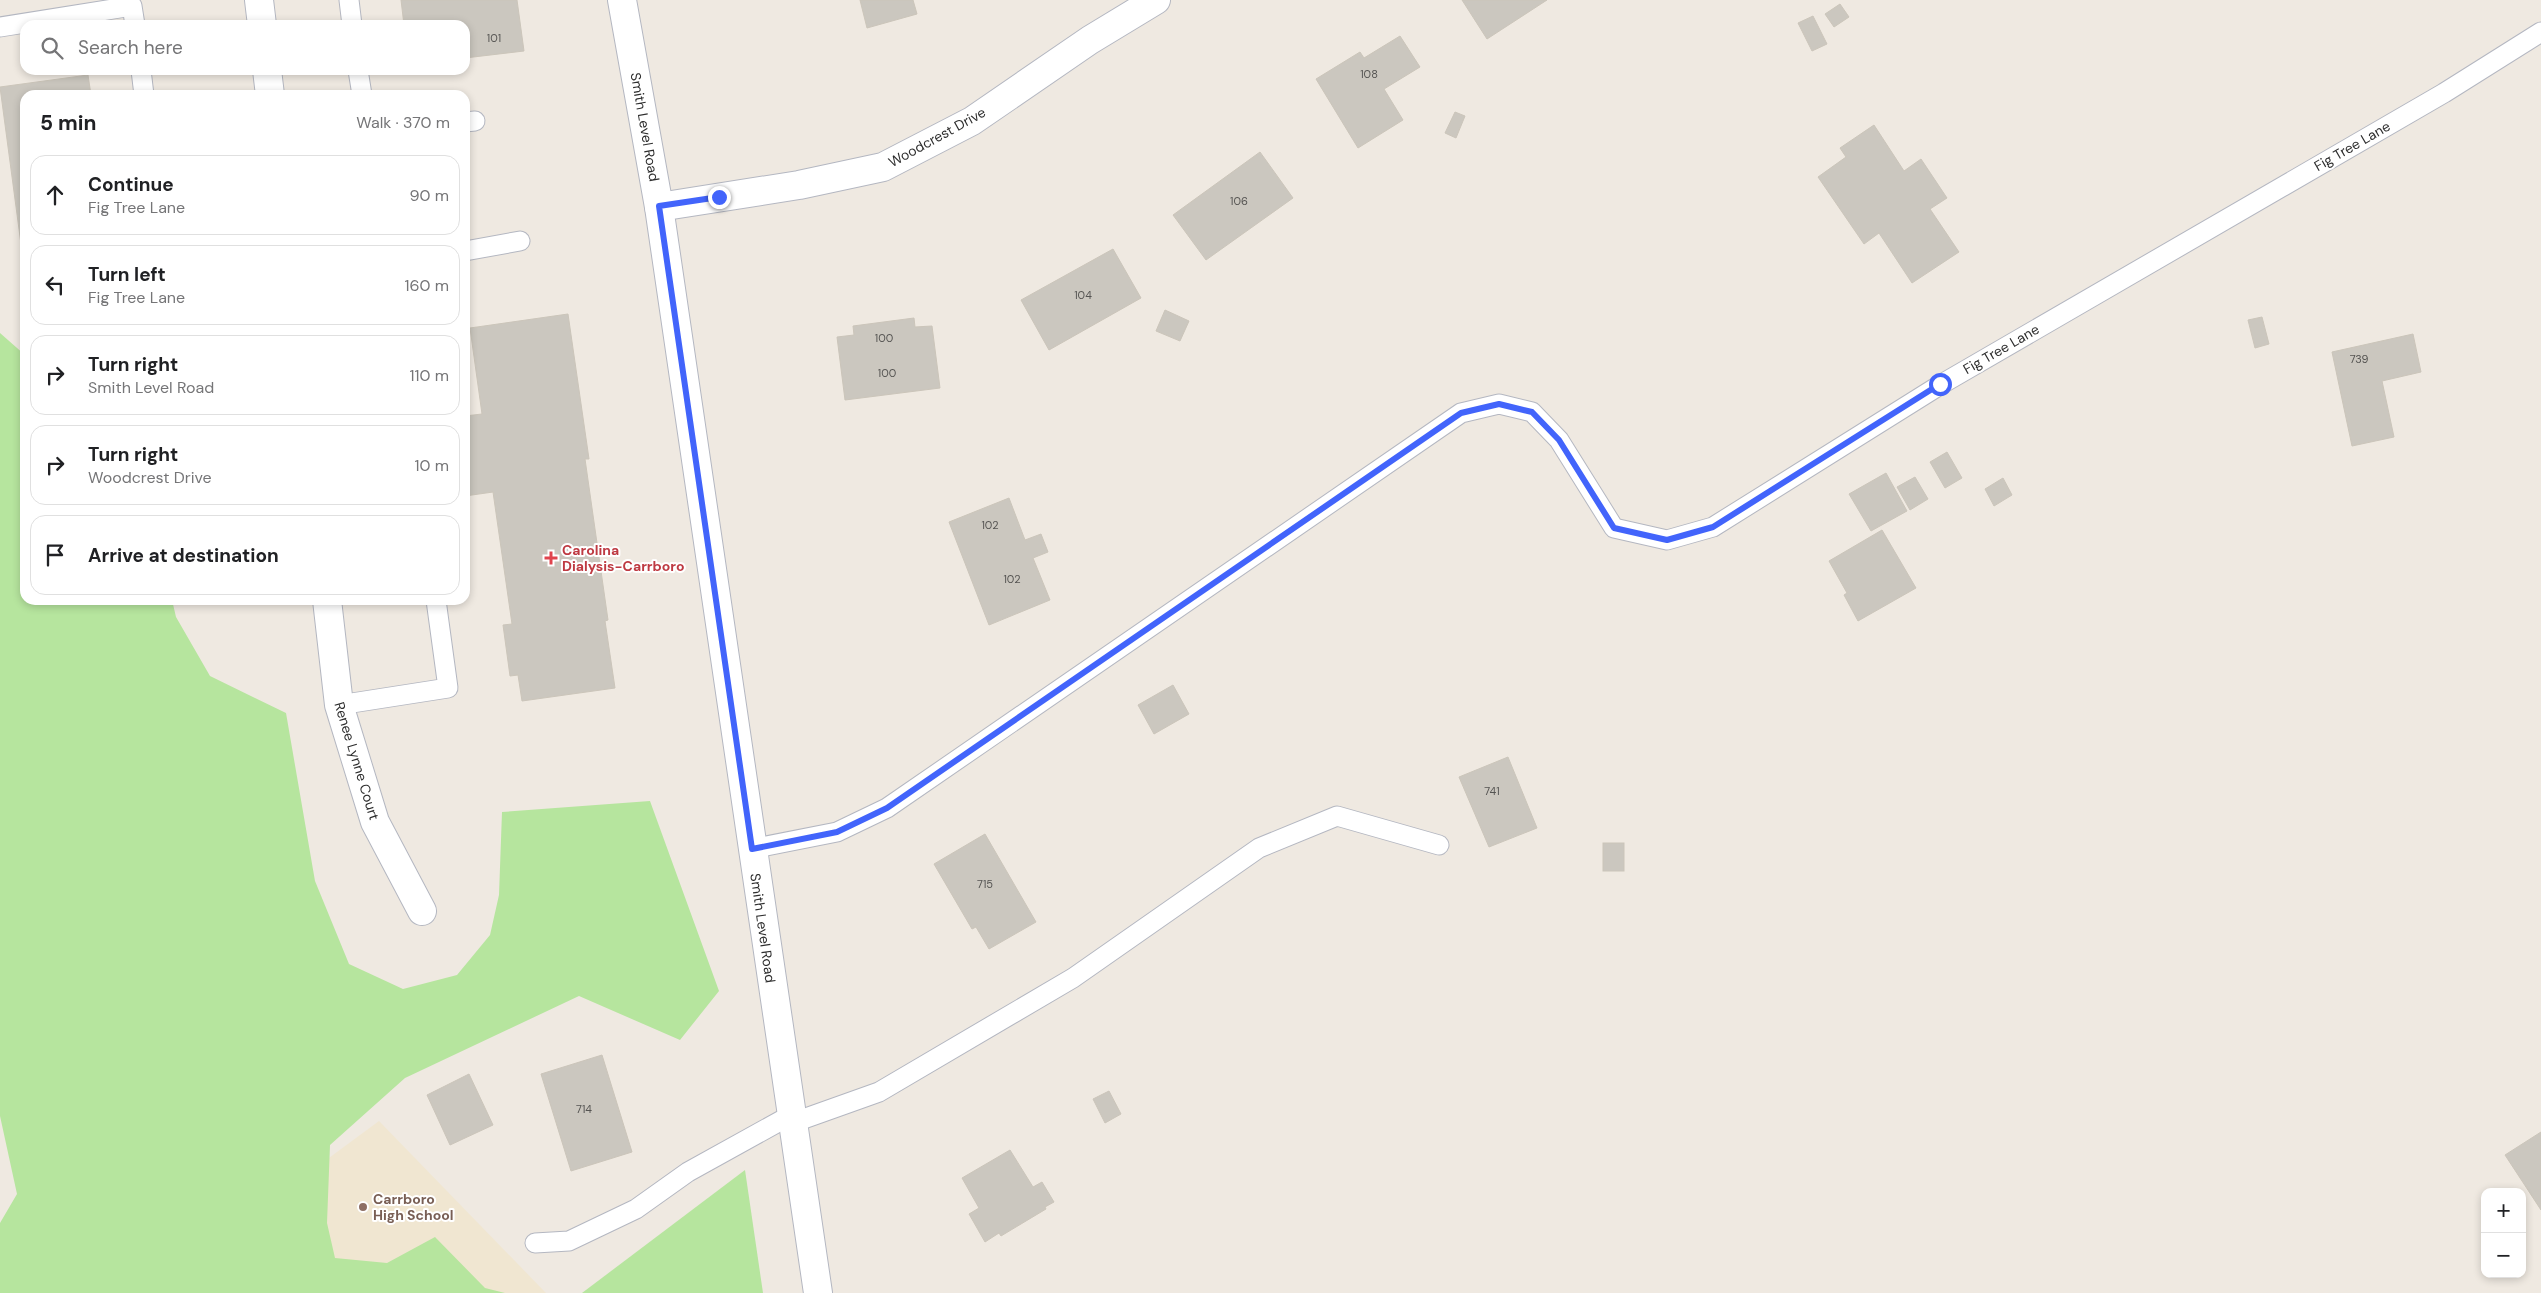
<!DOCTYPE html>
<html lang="en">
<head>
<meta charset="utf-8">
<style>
  body { margin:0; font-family:"DM Sans",sans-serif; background:#f6f6f6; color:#202124 }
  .controls { position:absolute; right:15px; bottom:15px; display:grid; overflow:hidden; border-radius:10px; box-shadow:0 2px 8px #0003 }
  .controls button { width:45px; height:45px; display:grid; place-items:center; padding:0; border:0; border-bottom:1px solid #e0e0e0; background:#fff; color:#202124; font:25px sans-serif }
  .stop { position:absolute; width:15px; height:15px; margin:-11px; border:4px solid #4264fb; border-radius:50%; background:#fff }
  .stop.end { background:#4264fb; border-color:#fff; box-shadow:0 1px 5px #0008 }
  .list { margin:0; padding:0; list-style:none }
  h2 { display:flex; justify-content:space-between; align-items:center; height:65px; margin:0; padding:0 20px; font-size:21px }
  h2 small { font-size:16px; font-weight:400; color:#757577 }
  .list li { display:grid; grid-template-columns:32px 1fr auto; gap:15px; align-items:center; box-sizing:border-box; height:80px; margin:0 10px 10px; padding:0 10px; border:1px solid #e0e0e0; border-radius:15px }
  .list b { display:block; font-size:19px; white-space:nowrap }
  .list p { margin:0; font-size:16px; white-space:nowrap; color:#757577 }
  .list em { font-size:16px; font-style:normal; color:#757577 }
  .icon { flex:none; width:28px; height:28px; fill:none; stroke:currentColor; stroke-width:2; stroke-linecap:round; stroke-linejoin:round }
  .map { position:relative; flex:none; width:2541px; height:1293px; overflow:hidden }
  .search { position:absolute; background:#fff; box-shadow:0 2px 8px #0003; left:20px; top:20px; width:450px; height:55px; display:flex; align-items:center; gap:12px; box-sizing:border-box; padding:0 18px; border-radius:15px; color:#757577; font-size:19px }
  .panel { position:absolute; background:#fff; box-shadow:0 2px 8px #0003; left:20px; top:90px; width:450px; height:515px; border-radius:15px }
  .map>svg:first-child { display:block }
  .education { fill:#f0e6d1 }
  .green { fill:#b6e59e }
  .building { fill:#cbc7bf; stroke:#cbc5ba }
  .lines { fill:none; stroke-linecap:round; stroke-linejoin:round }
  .lane-casing { stroke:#b4b7c1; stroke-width:21 }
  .street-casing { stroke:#b4b7c1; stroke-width:30 }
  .secondary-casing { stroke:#b4b7c1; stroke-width:30 }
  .lane { stroke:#fff; stroke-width:19 }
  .street { stroke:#fff; stroke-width:28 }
  .secondary { stroke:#fff; stroke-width:28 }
  .route { stroke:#4264fb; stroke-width:6 }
  .health-dot { fill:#e0444e; stroke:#fff; stroke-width:2 }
  .education-dot { fill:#8d6e63; stroke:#fff; stroke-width:2 }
  .labels { text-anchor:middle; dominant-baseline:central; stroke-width:4; stroke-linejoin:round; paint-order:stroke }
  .number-label { font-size:11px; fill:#555452 }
  .street-label { font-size:14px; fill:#2e2e2e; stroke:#fff }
  .health-label { font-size:14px; font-weight:bold; fill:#be3a42; stroke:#fff; text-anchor:start }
  .education-label { font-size:14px; font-weight:bold; fill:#785e54; stroke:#fff; text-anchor:start }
</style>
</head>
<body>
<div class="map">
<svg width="2541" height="1293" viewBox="0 0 2541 1293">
  <rect width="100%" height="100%" fill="#efe9e1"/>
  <path class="education" d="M379,1121l167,172h-400z"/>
  <g class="green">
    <path d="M0,333l25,22v245h147l4,17 34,59 76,37 29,168 34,83 54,25 54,-14 33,-40 9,-40 3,-83 148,-11 69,190 -39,49 -101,-44 -174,82 -75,67 -3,78 8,35 52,5 48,-26 50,51 20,5h-505v-70l17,-29 -17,-78z"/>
    <path d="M745,1170l18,123h-181z"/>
  </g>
  <g class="building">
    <path d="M401,0h116l7,51 -59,7v-33h-61z"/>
    <path d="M860,0h53l4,14 -50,14z"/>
    <path d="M1462,0h85l-60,39z"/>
    <path d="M1840,4l9,13 -15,10 -9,-13z"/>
    <path d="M1813,16l14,28 -15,7 -14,-28z"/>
    <path d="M1400,36l20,31 -36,22 19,31 -45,28 -42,-69 44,-27 4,6z"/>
    <path d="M88,75l3,20h-66v179l-25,-187z"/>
    <path d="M1455,112l10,4 -9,22 -11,-5z"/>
    <path d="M1874,125l30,46 17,-12 26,39 -17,11 29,43 -47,31 -33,-50 -15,11 -46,-67 28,-20 -6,-9z"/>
    <path d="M1260,152l33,46 -87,62 -33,-45z"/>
    <path d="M1113,249l28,49 -92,52 -28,-50z"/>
    <path d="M1165,310l24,11 -9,20 -24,-10z"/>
    <path d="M568,314l21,145h-4l23,161 -3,1 10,67 -93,13 -4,-26 -8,1 -7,-51 9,-1 -19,-132 -28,4v-80l17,-2 -12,-86z"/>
    <path d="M2262,317l7,27 -14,4 -7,-28z"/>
    <path d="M914,318l1,9 17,-1 8,62 -95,12 -8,-63 17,-2 -1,-9z"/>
    <path d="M2413,334l8,38 -39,9 12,56 -42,9 -20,-94z"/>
    <path d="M1947,452l15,26 -17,10 -15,-26z"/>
    <path d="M1886,473l21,38 -36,20 -22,-37z"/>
    <path d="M1915,477l13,22 -18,11 -13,-23z"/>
    <path d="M2003,478l9,17 -18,11 -9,-17z"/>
    <path d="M1009,498l16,42 16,-6 7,18 -15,6 17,42 -61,25 -40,-103z"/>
    <path d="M1882,530l34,58 -58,33 -14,-26 3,-2 -18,-32z"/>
    <path d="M1173,685l16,29 -35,20 -16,-29z"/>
    <path d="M1508,757l29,71 -48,19 -30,-70z"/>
    <path d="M985,834l51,88 -47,27 -13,-22 -4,2 -38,-65z"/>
    <rect x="1603" y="843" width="21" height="28"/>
    <path d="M602,1055l30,97 -61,19 -30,-97z"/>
    <path d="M469,1074l24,51 -43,20 -23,-50z"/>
    <path d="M1109,1091l12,23 -16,9 -12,-24z"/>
    <path d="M2541,1132v78l-36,-55z"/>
    <path d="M1010,1150l23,37 9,-5 12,20 -9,5 1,2 -45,27 -2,-3 -14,9 -16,-28 10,-6 -17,-30z"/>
  </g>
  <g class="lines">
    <g class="lane-casing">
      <g id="lane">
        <path d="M349,0l3,25"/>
        <path d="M0,27l132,-21 3,19"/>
        <path d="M141,70l3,25"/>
        <path d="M358,70l4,25"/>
        <path d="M465,122l10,-1"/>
        <path d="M465,251l55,-10"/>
        <path d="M339,705l109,-17 -12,-88"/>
        <path d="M751,849l86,-17 50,-24 574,-395 38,-9 33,8 27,28 55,88 53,12 46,-13 227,-142 504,-292 97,-61"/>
        <path d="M792,1123l87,-31 194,-114 186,-130 78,-32 102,29"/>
        <path d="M535,1243l34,-2 67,-32 52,-37 103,-57"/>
      </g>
    </g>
    <g class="street-casing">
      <g id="street">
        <path d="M259,0l3,25"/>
        <path d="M267,70l3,25"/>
        <path d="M659,207l140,-22 84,-18 89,-46 118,-81 66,-40"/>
        <path d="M327,600l12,105 36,117 47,89"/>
      </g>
    </g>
    <g class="secondary-casing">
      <path id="secondary" d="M622,0l37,207 159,1086"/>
    </g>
    <use href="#lane" class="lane"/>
    <use href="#street" class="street"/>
    <use href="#secondary" class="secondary"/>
  </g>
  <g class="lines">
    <path class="route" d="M719,197l-60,9 93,643 85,-17 50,-24 574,-395 38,-9 33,8 27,28 55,88 53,12 46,-13 227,-143"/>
  </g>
  <path class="health-dot" d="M548.5 550.5h5v5h5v5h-5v5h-5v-5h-5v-5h5z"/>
  <circle class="education-dot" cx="363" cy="1207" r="5"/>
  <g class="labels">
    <g class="number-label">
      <text x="494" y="38">101</text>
      <text x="1369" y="74">108</text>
      <text x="1239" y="201">106</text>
      <text x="1083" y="295">104</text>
      <text x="884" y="338">100</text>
      <text x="2359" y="359">739</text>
      <text x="887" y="373">100</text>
      <text x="990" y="525">102</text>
      <text x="1012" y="579">102</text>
      <text x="1492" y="791">741</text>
      <text x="985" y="884">715</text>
      <text x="584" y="1109">714</text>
    </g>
    <g class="street-label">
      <text transform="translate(645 127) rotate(80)">Smith Level Road</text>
      <text transform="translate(937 137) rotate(-29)">Woodcrest Drive</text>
      <text transform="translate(2352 146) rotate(-30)">Fig Tree Lane</text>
      <text transform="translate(2001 349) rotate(-30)">Fig Tree Lane</text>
      <text transform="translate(357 761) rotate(73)">Renee Lynne Court</text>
      <text transform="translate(763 928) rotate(82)">Smith Level Road</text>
    </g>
    <g class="health-label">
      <text x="562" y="550">Carolina<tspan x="562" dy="16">Dialysis-Carrboro</tspan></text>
    </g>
    <g class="education-label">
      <text x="373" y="1199">Carrboro<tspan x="373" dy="16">High School</tspan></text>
    </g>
  </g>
</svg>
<div class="controls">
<button>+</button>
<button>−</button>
</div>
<div class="stop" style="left:1940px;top:384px"></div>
<div class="stop end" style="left:719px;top:197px"></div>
<div class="search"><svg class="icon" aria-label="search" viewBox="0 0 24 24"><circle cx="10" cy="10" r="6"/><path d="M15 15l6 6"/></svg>Search here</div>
<section class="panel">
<h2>5 min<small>Walk · 370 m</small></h2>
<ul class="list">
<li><svg class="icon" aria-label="ahead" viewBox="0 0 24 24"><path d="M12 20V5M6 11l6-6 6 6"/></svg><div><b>Continue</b><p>Fig Tree Lane</p></div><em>90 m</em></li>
<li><svg class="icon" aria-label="left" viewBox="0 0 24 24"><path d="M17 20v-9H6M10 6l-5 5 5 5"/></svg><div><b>Turn left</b><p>Fig Tree Lane</p></div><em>160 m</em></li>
<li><svg class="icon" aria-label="right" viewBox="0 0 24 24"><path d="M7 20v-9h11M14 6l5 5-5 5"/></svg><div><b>Turn right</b><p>Smith Level Road</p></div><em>110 m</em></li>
<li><svg class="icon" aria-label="right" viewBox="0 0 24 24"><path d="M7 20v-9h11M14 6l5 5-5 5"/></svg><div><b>Turn right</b><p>Woodcrest Drive</p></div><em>10 m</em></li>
<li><svg class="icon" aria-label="arrive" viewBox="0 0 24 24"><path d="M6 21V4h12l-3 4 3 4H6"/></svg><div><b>Arrive at destination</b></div></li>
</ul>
</section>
</div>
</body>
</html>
